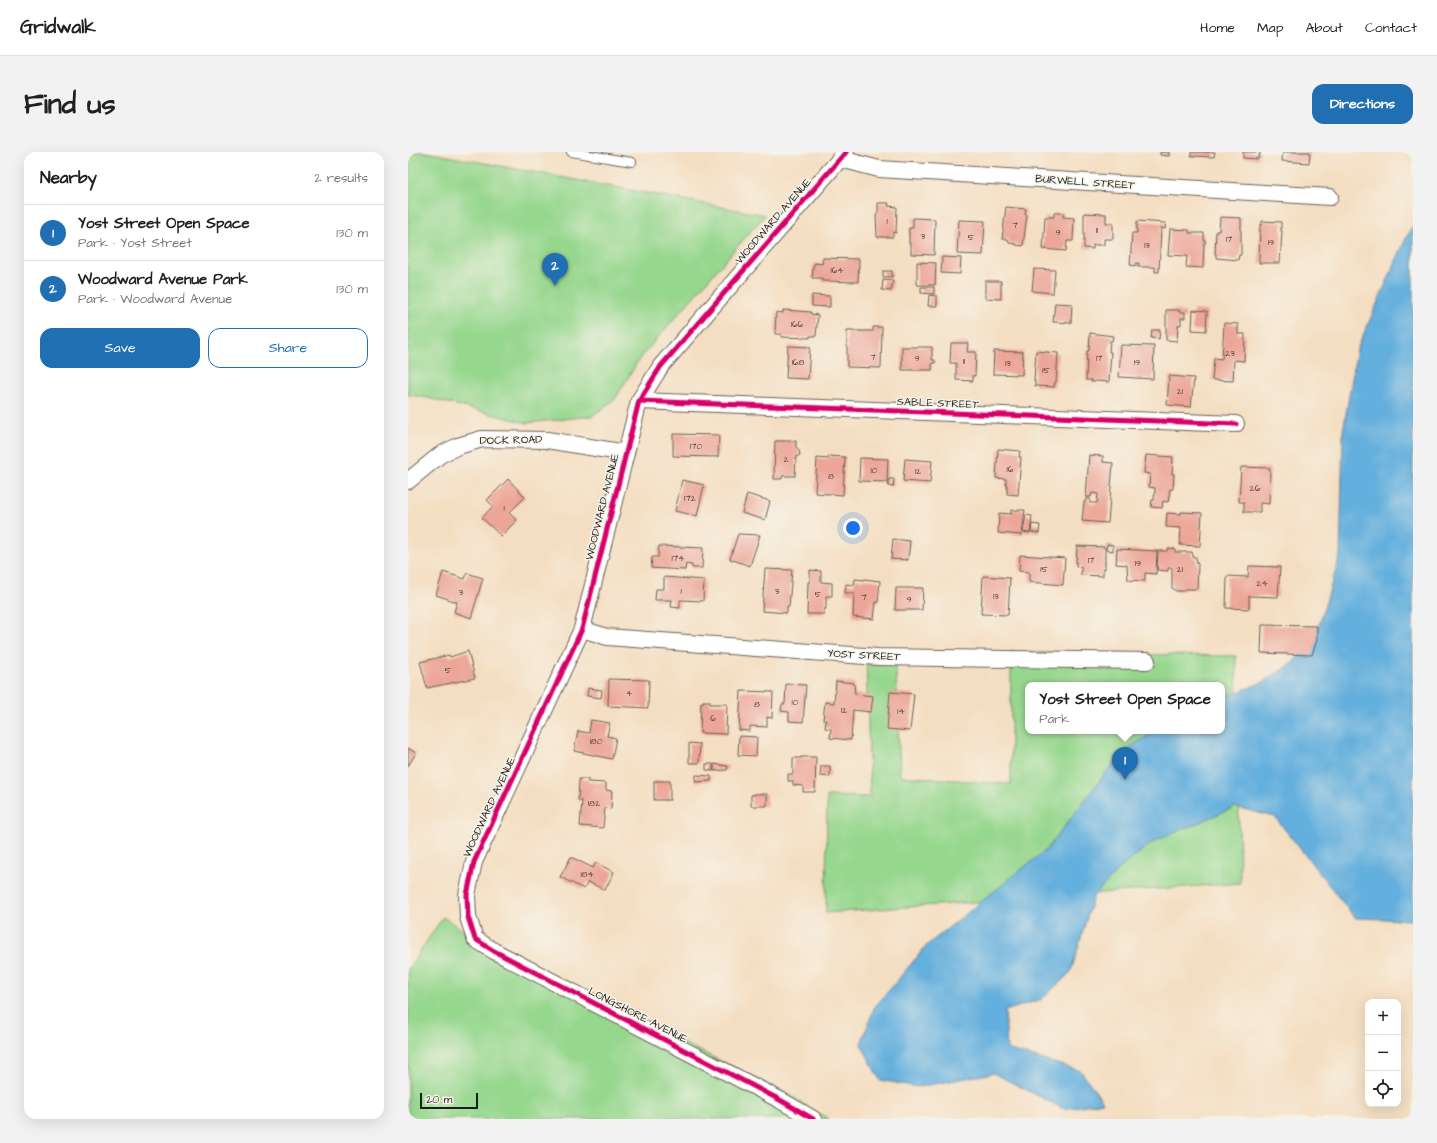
<!DOCTYPE html>
<html lang="en">
<head>
<meta charset="utf-8">
<style>
  body { margin:0; font-family:"Architects Daughter",sans-serif; background:#f2f2f2; color:#202124 }
  .controls { position:absolute; right:12px; bottom:12px; display:grid; overflow:hidden; border-radius:8px; box-shadow:0 4px 16px #0002 }
  .controls button { width:36px; height:36px; display:grid; place-items:center; padding:0; border:0; border-bottom:1px solid #e0e0e0; background:#fff; color:#202124; font:20px sans-serif }
  .scale { position:absolute; left:12px; bottom:10px; width:58px; box-sizing:border-box; padding-left:4px; border:2px solid #1c1c1c; border-top:0; font-size:11px; line-height:14px; white-space:nowrap; color:#1c1c1c; -webkit-text-stroke:3px #f7f3e8; paint-order:stroke }
  .you { position:absolute; left:445px; top:376px; width:14px; height:14px; margin:-10px; border:3px solid #fff; border-radius:50%; background:#1a73e8; box-shadow:0 0 0 6px #1a73e833 }
  .badge { display:grid; place-items:center; width:26px; height:26px; border-radius:50%; background:#1f6fb2; color:#fff; font-size:13px; font-weight:700 }
  .pin { position:absolute; translate:-50% -33px; filter:drop-shadow(0 1px 2px #0008) }
  .pin::after { content:''; position:absolute; top:21px; width:14px; height:12px; background:inherit; clip-path:polygon(0 0,100% 0,50% 100%) }
  .popup { position:absolute; left:617px; top:530px; width:200px; height:52px; box-sizing:border-box; display:grid; place-content:center; border-radius:8px; background:#fff; filter:drop-shadow(0 1px 3px #0005); font-size:13px; white-space:nowrap; color:#757577 }
  .popup b { font-size:15px; color:#202124 }
  .popup::after { content:''; position:absolute; left:50%; top:100%; margin-left:-8px; border:8px solid transparent; border-top-color:#fff }
  .list { margin:0; padding:0; list-style:none }
  h2 { display:flex; justify-content:space-between; align-items:center; height:52px; margin:0; padding:0 16px; font-size:17px }
  h2 small { font-size:13px; font-weight:400; color:#757577 }
  .list li { display:grid; grid-template-columns:26px 1fr auto; gap:12px; align-items:center; box-sizing:border-box; height:56px; padding:0 16px; border-top:1px solid #e0e0e0 }
  .list b { display:block; font-size:15px; white-space:nowrap }
  .list p { margin:0; font-size:13px; white-space:nowrap; color:#757577 }
  .list em { font-size:13px; font-style:normal; color:#757577 }
  .actions { display:flex; gap:8px; padding:12px 16px }
  .actions a { flex:1; padding:9px 0; border:1px solid #1f6fb2; border-radius:12px; text-align:center; font-size:14px; color:#1f6fb2 }
  .actions .main { background:#1f6fb2; color:#fff }
  .icon { flex:none; width:22px; height:22px; fill:none; stroke:currentColor; stroke-width:2; stroke-linecap:round; stroke-linejoin:round }
  .map { position:relative; flex:none; width:1005px; height:967px; overflow:hidden; border-radius:12px }
  header { display:flex; align-items:center; gap:24px; box-sizing:border-box; height:56px; padding:0 20px; background:#fff; border-bottom:1px solid #e0e0e0 }
  header strong { font-size:19px }
  nav { display:flex; gap:22px; margin-inline-start:auto; font-size:14px }
  .intro { display:flex; align-items:center; justify-content:space-between; box-sizing:border-box; height:96px; padding:0 24px }
  h1 { margin:0; font-size:28px }
  .button { padding:10px 18px; border-radius:12px; background:#1f6fb2; color:#fff; font-size:14px; font-weight:700 }
  main { display:flex; gap:24px; padding:0 24px }
  aside { flex:1; background:#fff; border-radius:12px; box-shadow:0 4px 16px #0002 }
  .map>svg:first-child { display:block }
  .green { fill:#96d78e; stroke:#597a55; fill-rule:evenodd }
  .water { fill:#64afdd; stroke:#40667c }
  .building { fill:#eca596 }
  .lines { fill:none; stroke-linecap:round; stroke-linejoin:round }
  .service-casing { stroke:#686056; stroke-width:10 }
  .minor-casing { stroke:#686056; stroke-width:18 }
  .service { stroke:#fff; stroke-width:8 }
  .minor { stroke:#fff; stroke-width:16 }
  .cycleway-casing { stroke:#f7f3e8; stroke-width:8 }
  .cycleway { stroke:#d6006c; stroke-width:5 }
  .labels { text-anchor:middle; dominant-baseline:central; stroke-width:3; stroke-linejoin:round; paint-order:stroke }
  .number-label { font-size:9px; fill:#503e3a }
  .street-label { font-size:11px; fill:#1c1c1c; stroke:#f7f3e8 }
</style>
</head>
<body>
<header>
<strong>Gridwalk</strong>
<nav><a>Home</a><a>Map</a><a>About</a><a>Contact</a></nav>
</header>
<div class="intro"><h1>Find us</h1><a class="button">Directions</a></div>
<main>
<aside>
<h2>Nearby<small>2 results</small></h2>
<ul class="list">
<li><span class="badge">1</span><div><b>Yost Street Open Space</b><p>Park · Yost Street</p></div><em>130 m</em></li>
<li><span class="badge">2</span><div><b>Woodward Avenue Park</b><p>Park · Woodward Avenue</p></div><em>130 m</em></li>
</ul>
<div class="actions"><a class="main">Save</a><a>Share</a></div>
</aside>
<div class="map">
<svg width="1005" height="967" viewBox="0 0 1005 967">
  <rect width="100%" height="100%" fill="#f7f3e8"/>
  <filter id="ink" filterUnits="userSpaceOnUse"><feTurbulence type="fractalNoise" baseFrequency=".025" numOctaves="2"/><feDisplacementMap in="SourceGraphic" scale="8" xChannelSelector="R" yChannelSelector="G"/><feConvolveMatrix kernelMatrix="1 2 1 2 8 2 1 2 1" color-interpolation-filters="sRGB"/></filter>
  <filter id="wash" filterUnits="userSpaceOnUse"><feTurbulence type="fractalNoise" baseFrequency=".012" numOctaves="4" result="noise"/><feDisplacementMap in="SourceGraphic" scale="16" xChannelSelector="R" yChannelSelector="G"/><feGaussianBlur stdDeviation="0.9" result="paint"/><feColorMatrix in="noise" values="0 0 0 0 0 0 0 0 0 0 0 0 0 0 0 0 0 1.4 0 .05"/><feComposite in="paint" operator="in"/></filter>
  <g filter="url(#wash)">
    <rect width="100%" height="100%" fill="#f4dec1"/>
    <g class="green">
      <path d="M0,0h17l340,63 -125,143 -25,41 -23,17 -65,7 -103,-26 -16,-2z"/>
      <path d="M458,497h29l5,127 111,8v-132l225,4 4,227 -414,30 1,-117 43,1zM620,533h194v46h-194z"/>
      <path d="M35,765l50,33 289,141 47,28h-421v-150z"/>
    </g>
    <path class="water" d="M1005,74v694l-58,-2 -80,-101 -40,-10 -80,34 -33,25 -29,31 -22,75 -29,27 -37,12 2,38 74,22 22,31 -39,7 -71,-36 -75,14 -38,-7 -19,-36 13,-36 53,-63 120,-96 75,-97 34,-21h66v-33l39,-15 32,-20 24,-32 23,-75 3,-125 14,-82 50,-113z"/>
    <g id="blocks">
      <g class="building">
        <path d="M752,0h9v4l-9,-1z"/>
        <path d="M783,0h24l-1,5 -23,-1z"/>
        <path d="M835,0h17v3h-1l-1,4 -15,-1z"/>
        <path d="M875,0h27l-1,11 -27,-2z"/>
        <path d="M470,51h11l-1,3 9,1 -1,26 -3,-1v5h-16l-1,-23 2,-2z"/>
        <path d="M598,55l20,2 -1,6h2l-4,31 -7,-1v-1l-7,-1 -1,-4h-6z"/>
        <path d="M646,61h10l-1,4 11,1 -1,23h-6l-1,10 -23,-2 2,-32h9z"/>
        <path d="M676,61l22,1v9h7v16h-9v6h-11v4l-9,-1z"/>
        <path d="M812,65l21,1v37h-2l-1,5 -22,-2v-4h-1l1,-23h3z"/>
        <path d="M505,66l22,1 -1,36 -23,-1v-10h-2v-16h4z"/>
        <path d="M551,68l26,1 -2,34 -26,-1z"/>
        <path d="M729,69l29,2 -1,6 -4,-1 -2,44h-4v-5h-17l1,-4h-3v3l-6,-1 2,-32h5z"/>
        <path d="M854,69l19,1v9h1l-2,32h-21l1,-38h2z"/>
        <path d="M762,77l19,1v3h15v7h1v3h-1l-1,25 -17,-1 1,-11 -19,-1z"/>
        <path d="M534,105l19,1 -1,16 -19,-1z"/>
        <path d="M415,106l36,1 -1,23 -36,-1v-3h-10l1,-11 2,-4 7,1z"/>
        <path d="M509,110l19,1 -1,22h-18z"/>
        <path d="M626,117l21,1 -2,23 -21,-2z"/>
        <rect x="475" y="119" width="9" height="6"/>
        <path d="M475,128l10,1 -2,10 -9,-1z"/>
        <path d="M577,129h16v18l-16,-1z"/>
        <path d="M513,135h13v7l-13,-1z"/>
        <path d="M404,143l18,1v11l-18,-1z"/>
        <path d="M521,143l8,1v10h-9z"/>
        <path d="M647,151l17,1 -1,19 -18,-1z"/>
        <path d="M375,158l28,2v2l7,1 -2,21h-6v2l-29,-1v-3h-6l1,-22 7,1z"/>
        <path d="M758,158h13v2h6v6h-4v7h-3l-1,16 -11,-1z"/>
        <path d="M785,158l14,1 -1,20 -14,-1z"/>
        <path d="M816,171l14,1v10h7l-1,27 -10,-1 -1,21 -21,-1 2,-22 8,1z"/>
        <path d="M465,175h9l-1,41 -34,-1v-36h26z"/>
        <path d="M744,178h8l-1,9 -8,-1z"/>
        <path d="M682,181l23,3 -1,5h-2l-1,11h2l-2,30 -14,-1v1h-4l1,-2h-6l1,-29h2z"/>
        <path d="M543,191h17l-1,9h9l-1,24 -2,-1v6l-17,-1v-17h-6z"/>
        <path d="M713,193l33,1 -1,33 -34,-2z"/>
        <path d="M380,194l22,1 -2,32 -22,-1z"/>
        <path d="M494,195h30v13h3v3h-3v7h-30z"/>
        <path d="M586,199l29,1 -1,23 -29,-1z"/>
        <path d="M628,199l22,2 -2,29h-1l-1,5 -19,-1v-5h-1z"/>
        <path d="M761,224l25,2 -3,29 -24,-2z"/>
        <path d="M265,282l46,1 -1,22 -45,-1z"/>
        <path d="M367,289h21v6l3,3 1,5 -4,2 -1,19h-13v3h-8z"/>
        <path d="M590,297l22,2 -1,6h2l-3,38 -11,-1v-9h-1v-6l-10,-1z"/>
        <path d="M681,303l14,1v6l10,1 -5,60 -26,-2 2,-19h1l1,-3h4v4h7l1,-9 -6,-1 -1,4h-5z"/>
        <path d="M738,303l27,2 -1,17h2l-1,15h-3l-2,13 -5,-1 -1,7 -11,-1 1,-7h2l1,-12 -6,-1 1,-13 -6,-1z"/>
        <path d="M421,304l16,1 -2,38 -28,-2 2,-35 11,1z"/>
        <path d="M452,306l28,1 -1,23 -28,-1z"/>
        <path d="M497,307l27,2 -2,22 -27,-2z"/>
        <path d="M833,315l29,1 -1,36 -9,-1v9h-16v-10h-5z"/>
        <path d="M100,327l17,18 -16,16 8,7 -16,16 -19,-18 11,-12 -6,-6z"/>
        <path d="M481,327h5l-1,8 -5,-1z"/>
        <path d="M274,328l22,5 -7,31 -22,-5z"/>
        <path d="M339,342l23,7 -5,19 -23,-7z"/>
        <path d="M603,358h14l-3,25 -24,-2 1,-20 12,1z"/>
        <path d="M773,360l21,1 -2,33 -20,-1 1,-17 -15,-1 1,-14 14,1z"/>
        <path d="M618,363l6,1 -2,17 -7,-1z"/>
        <path d="M624,372l8,1 -1,8 -8,-1z"/>
        <path d="M330,382l22,1 -10,31 -20,-7z"/>
        <path d="M485,387l17,2 -2,19 -17,-1z"/>
        <path d="M699,392l6,1v6l-7,-1z"/>
        <path d="M251,394l44,2 -1,20h-10v-3l-6,-1 -1,6 -34,-2 1,-11h6z"/>
        <path d="M669,394l28,1v22h-2v7l-22,-1v-8l-5,-1z"/>
        <path d="M760,396l7,1v3h17l1,5h3l1,6 1,1 -1,25h-12l-2,2h-7l-4,-3v-20h-4v3l-11,-1 1,-19h9z"/>
        <path d="M709,397l40,2 -1,23 -11,-1v8l-17,-1 -1,-15 -11,-1z"/>
        <path d="M612,403l45,3 -2,27 -34,-3v-10l-10,-1z"/>
        <path d="M841,414l31,1 -2,30 -29,-1v13l-23,-1 1,-32 21,1z"/>
        <path d="M357,417l27,1 -3,37 -2,-1v7l-25,-2z"/>
        <path d="M402,418l11,1v11l11,1v13h-6v13h-2v5h-17l1,-32h2z"/>
        <path d="M35,420l22,7 2,-6 16,5 -12,40 -17,-6 3,-10 -21,-7z"/>
        <path d="M575,424l27,2 -2,37 -27,-1z"/>
        <path d="M256,425l40,3 -1,21 -23,-1v8l-9,-1 1,-7h-17l1,-11h8z"/>
        <path d="M447,427l9,1v-1l16,2 -2,22 -2,-1 -2,17 -21,-2 1,-24h-9l1,-9 8,1z"/>
        <path d="M488,436h27l-1,22h-27z"/>
        <path d="M854,473l55,1v14l-5,15 -51,-2z"/>
        <path d="M60,499l7,27 -48,10 -7,-26 29,-7 1,2z"/>
        <path d="M201,527l40,1 -1,28 -40,-2z"/>
        <path d="M428,529l18,2 1,11 18,2 -2,16 -18,-2 -2,30 -21,-2 1,-9 -6,-1 1,-8h-3l2,-18 9,1z"/>
        <path d="M378,532l20,1 -3,37 -14,-1v-9l-8,-1 1,-7h3z"/>
        <path d="M180,536l14,2 -1,8 -14,-2z"/>
        <path d="M333,539l32,1 -1,26 -5,-1v10l-17,-1v5l-11,-1z"/>
        <path d="M482,540l24,2 -4,37 -23,-2z"/>
        <path d="M295,549h7v3h17l-1,30 -26,-1 1,-30h2z"/>
        <path d="M183,568l19,3 -3,13 9,2 -4,21 -38,-8 4,-20 11,2z"/>
        <path d="M331,584l18,1 -1,19 -18,-1z"/>
        <path d="M281,591l11,1 -1,19h-10z"/>
        <path d="M0,596l8,5 -8,13z"/>
        <path d="M393,605h15l-1,35h-12v-6l-10,-1v-4h-5v-7h5v-16h8z"/>
        <path d="M298,612h7v7l-7,-1z"/>
        <path d="M306,612l14,2 -1,4 -13,1z"/>
        <path d="M413,614h9v11l-10,-1z"/>
        <path d="M288,623l15,1v5l-16,1z"/>
        <path d="M171,627h9v3l18,1v7l6,1 -1,18 -6,-1 -2,20 -23,-2 2,-25 -4,-1z"/>
        <rect x="246" y="629" width="16" height="19"/>
        <path d="M346,642h13v12h-16v-11h3z"/>
        <path d="M163,705l22,11 3,-5 18,9 -9,18 -17,-8 -4,7 -24,-12z"/>
      </g>
    </g>
  </g>
  <g filter="url(#ink)">
    <use href="#blocks" fill-opacity="0" stroke="#686056" stroke-width="1"/>
    <g class="lines">
      <g class="service-casing">
        <path id="service" d="M163,0l61,10"/>
      </g>
      <g class="minor-casing">
        <g id="minor">
          <path d="M433,7l38,10 451,28"/>
          <path d="M231,249l597,23"/>
          <path d="M0,329l32,-26 18,-9 24,-7 65,1 79,13"/>
          <path d="M174,477l25,8 271,20 269,4"/>
          <path d="M405,967l-33,-19 -286,-149 -19,-12 -7,-22 -1,-22 7,-33 108,-233 57,-228 22,-35 185,-214"/>
        </g>
      </g>
      <use href="#service" class="service"/>
      <use href="#minor" class="minor"/>
      <g class="cycleway-casing">
        <g id="cycleway">
          <path d="M231,249l597,23"/>
          <path d="M405,967l-33,-19 -286,-149 -19,-12 -7,-22 -1,-22 7,-33 108,-233 57,-228 22,-35 185,-214"/>
        </g>
      </g>
      <use href="#cycleway" class="cycleway"/>
    </g>
  </g>
  <g class="labels">
    <g class="number-label">
      <text x="479" y="69">1</text>
      <text x="607" y="73">7</text>
      <text x="689" y="78">11</text>
      <text x="650" y="80">9</text>
      <text x="515" y="84">3</text>
      <text x="563" y="85">5</text>
      <text x="821" y="87">17</text>
      <text x="863" y="90">19</text>
      <text x="739" y="93">13</text>
      <text x="429" y="118">164</text>
      <text x="389" y="172">166</text>
      <text x="822" y="201">23</text>
      <text x="465" y="205">7</text>
      <text x="509" y="206">9</text>
      <text x="691" y="206">17</text>
      <text x="556" y="209">11</text>
      <text x="390" y="210">168</text>
      <text x="729" y="210">19</text>
      <text x="600" y="211">13</text>
      <text x="638" y="218">15</text>
      <text x="772" y="239">21</text>
      <text x="288" y="294">170</text>
      <text x="378" y="307">2</text>
      <text x="602" y="317">16</text>
      <text x="466" y="318">10</text>
      <text x="510" y="319">12</text>
      <text x="423" y="324">8</text>
      <text x="847" y="336">26</text>
      <text x="282" y="346">172</text>
      <text x="96" y="356">1</text>
      <text x="270" y="406">174</text>
      <text x="683" y="408">17</text>
      <text x="730" y="411">19</text>
      <text x="636" y="417">15</text>
      <text x="772" y="417">21</text>
      <text x="854" y="431">24</text>
      <text x="273" y="439">1</text>
      <text x="369" y="439">3</text>
      <text x="53" y="440">3</text>
      <text x="410" y="442">5</text>
      <text x="588" y="444">13</text>
      <text x="456" y="445">7</text>
      <text x="501" y="447">9</text>
      <text x="40" y="518">5</text>
      <text x="221" y="541">4</text>
      <text x="387" y="550">10</text>
      <text x="349" y="552">8</text>
      <text x="436" y="558">12</text>
      <text x="493" y="559">14</text>
      <text x="305" y="566">6</text>
      <text x="188" y="589">180</text>
      <text x="186" y="651">182</text>
      <text x="179" y="722">184</text>
    </g>
    <g class="street-label">
      <text transform="translate(677 30) rotate(4)">BURWELL STREET</text>
      <text transform="translate(365 69) rotate(-49)">WOODWARD AVENUE</text>
      <text transform="translate(530 251) rotate(2)">SABLE STREET</text>
      <text transform="translate(103 288) rotate(-1)">DOCK ROAD</text>
      <text transform="translate(194 355) rotate(-76)">WOODWARD AVENUE</text>
      <text transform="translate(456 503) rotate(3)">YOST STREET</text>
      <text transform="translate(81 655) rotate(-65)">WOODWARD AVENUE</text>
      <text transform="translate(230 863) rotate(27)">LONGSHORE AVENUE</text>
    </g>
  </g>
</svg>
<div class="controls">
<button>+</button>
<button>−</button>
<button><svg class="icon" aria-label="locate" viewBox="0 0 24 24"><circle cx="12" cy="12" r="6"/><path d="M12 2v4M12 18v4M2 12h4M18 12h4"/></svg></button>
</div>
<div class="scale">20 m</div>
<div class="you"></div>
<div class="pin badge" style="left:717px;top:628px">1</div>
<div class="popup"><b>Yost Street Open Space</b>Park</div>
<div class="pin badge" style="left:147px;top:134px">2</div>
</div>
</main>
</body>
</html>
